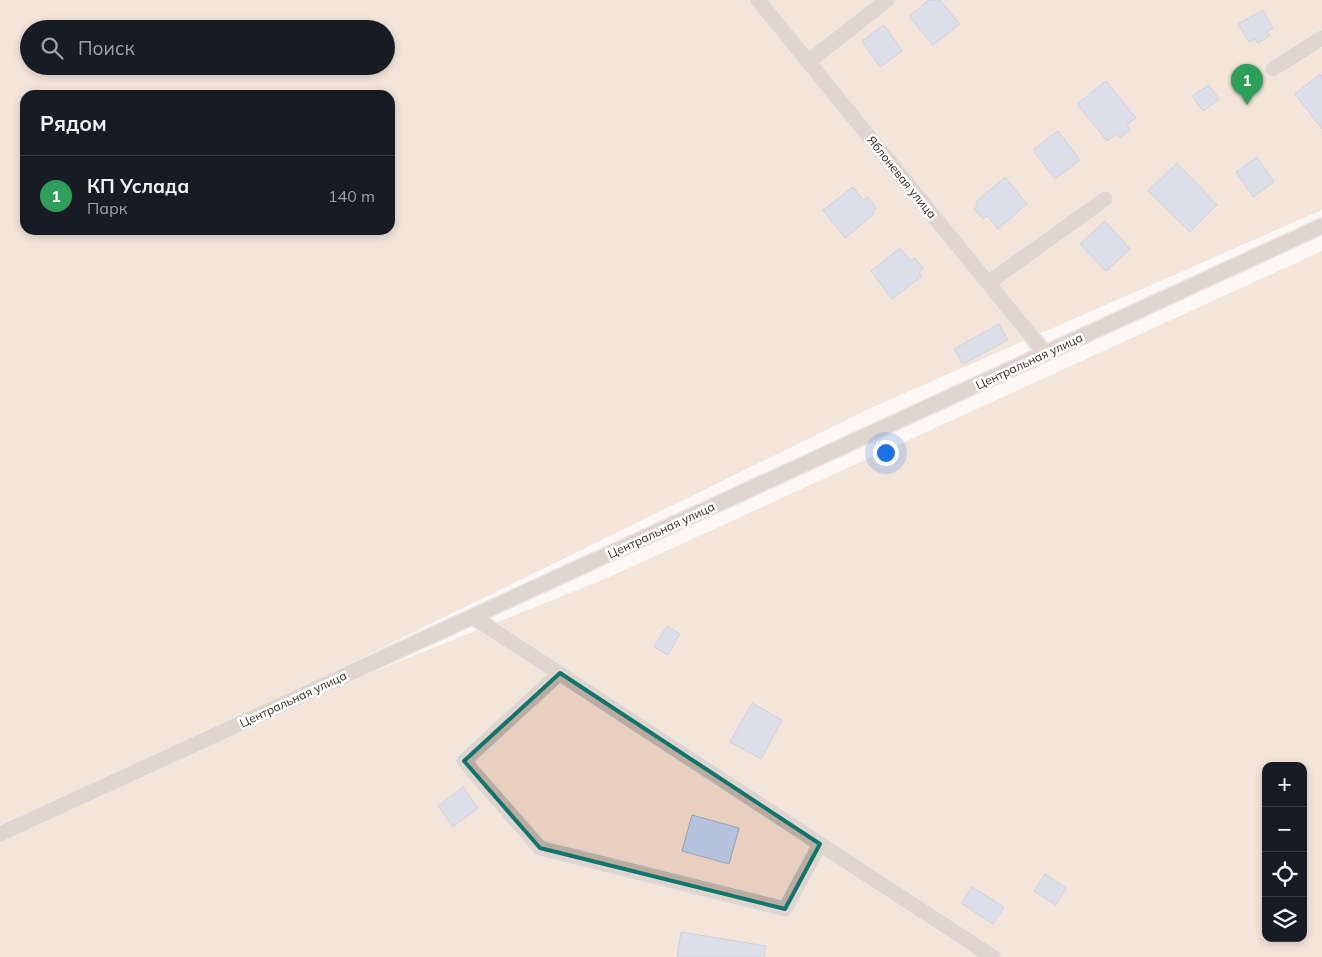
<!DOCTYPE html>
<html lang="ru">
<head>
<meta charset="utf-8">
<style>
  body { margin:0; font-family:Mulish,sans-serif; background:#242831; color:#f1f3f6 }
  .controls { position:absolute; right:15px; bottom:15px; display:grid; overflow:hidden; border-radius:10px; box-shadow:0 2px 8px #0003 }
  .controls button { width:45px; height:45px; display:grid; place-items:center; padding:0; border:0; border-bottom:1px solid #363941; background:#171b24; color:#f1f3f6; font:25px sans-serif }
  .you { position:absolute; left:885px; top:452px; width:18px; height:18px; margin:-12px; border:4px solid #fff; border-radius:50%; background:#1a73e8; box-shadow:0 0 0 8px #1a73e833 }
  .badge { display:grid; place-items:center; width:32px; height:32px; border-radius:50%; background:#94aadd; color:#fff; font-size:16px; font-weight:700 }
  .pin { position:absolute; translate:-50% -41px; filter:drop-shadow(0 1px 2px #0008) }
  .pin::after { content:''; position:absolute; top:26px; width:18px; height:15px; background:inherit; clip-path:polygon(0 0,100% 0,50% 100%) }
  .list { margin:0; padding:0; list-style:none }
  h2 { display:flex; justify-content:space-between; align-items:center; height:65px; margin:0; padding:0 20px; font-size:21px }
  h2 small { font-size:16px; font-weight:400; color:#9ea1a6 }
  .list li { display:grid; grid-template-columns:32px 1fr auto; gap:15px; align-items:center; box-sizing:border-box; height:80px; padding:0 20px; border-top:1px solid #363941 }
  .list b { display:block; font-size:19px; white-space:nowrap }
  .list p { margin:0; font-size:16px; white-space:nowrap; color:#9ea1a6 }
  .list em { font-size:16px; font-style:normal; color:#9ea1a6 }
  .icon { flex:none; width:28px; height:28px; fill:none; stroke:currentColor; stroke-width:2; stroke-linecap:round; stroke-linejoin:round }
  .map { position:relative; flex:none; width:1322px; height:957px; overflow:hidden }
  .search { position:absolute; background:#171b24; box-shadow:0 2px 8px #0003; left:20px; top:20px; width:375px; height:55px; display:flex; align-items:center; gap:12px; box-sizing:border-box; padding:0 18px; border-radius:28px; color:#9ea1a6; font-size:19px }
  .panel { position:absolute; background:#171b24; box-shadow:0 2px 8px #0003; left:20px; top:90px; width:375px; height:145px; border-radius:15px }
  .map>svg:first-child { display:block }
  .green { fill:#e9cfbd; fill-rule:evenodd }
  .building { fill:#b4c2dc; stroke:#94a1ba }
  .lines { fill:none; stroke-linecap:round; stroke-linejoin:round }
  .street-casing { stroke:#dad3cf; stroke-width:18 }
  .street { stroke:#bdab9f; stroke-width:15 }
  .marked { fill:none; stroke:#0f766e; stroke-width:4; stroke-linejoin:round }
  .labels { text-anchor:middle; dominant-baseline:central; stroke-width:5; stroke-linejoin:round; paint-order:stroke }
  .street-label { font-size:12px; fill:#362b24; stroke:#fff }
</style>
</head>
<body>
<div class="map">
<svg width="1322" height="957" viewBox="0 0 1322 957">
  <rect width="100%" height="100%" fill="#fef8f4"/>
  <g class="green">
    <path d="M0,0h1322v210l-451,198 -616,302 -255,117zM29,29h357v37h-357zM25,95h365v135h-365z"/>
    <path d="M1322,251v706h-1322v-117l283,-132 324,-130zM1266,766h37v172h-37z"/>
  </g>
  <g class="building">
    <path d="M929,0h11l20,24 -27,21 -24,-29z"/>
    <path d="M1263,10l10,18 -6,4 3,4 -12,7 -3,-4 -6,3 -11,-18z"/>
    <path d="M884,25l18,26 -22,16 -18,-26z"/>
    <path d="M1320,74l2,2v53l-27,-35z"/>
    <path d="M1106,81l30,37 -9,7 3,5 -10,8 -4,-4 -9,7 -30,-37z"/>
    <path d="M1209,85l10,14 -16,12 -11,-15z"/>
    <path d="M1058,131l22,29 -25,19 -22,-29z"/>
    <path d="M1257,157l17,25 -21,15 -17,-25z"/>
    <path d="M1177,163l40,42 -27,27 -42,-41z"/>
    <path d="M1005,177l22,27 -29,25 -11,-13 -4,3 -9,-10 4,-4 -2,-3z"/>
    <path d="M853,187l10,13 5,-3 8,11 -4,3 2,3 -29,24 -22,-28z"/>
    <path d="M1105,221l25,28 -24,22 -26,-27z"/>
    <path d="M900,248l11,13 4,-3 8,11 -4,3 3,4 -30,23 -21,-28z"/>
    <path d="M999,324l9,16 -45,24 -9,-15z"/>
    <path d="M667,626l13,8 -12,21 -14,-8z"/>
    <path d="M752,703l30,17 -21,39 -31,-17z"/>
    <path d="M463,787l15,21 -25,19 -15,-21z"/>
    <path d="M692,815l47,13 -10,36 -47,-13z"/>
    <path d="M1045,874l21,14 -10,17 -22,-14z"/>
    <path d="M972,887l32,20 -11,17 -32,-21z"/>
    <path d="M681,932l85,14 -2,11h-87z"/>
  </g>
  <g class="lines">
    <g class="street-casing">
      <g id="street">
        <path d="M758,0l287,353"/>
        <path d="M808,62l79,-62"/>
        <path d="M1273,69l49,-31"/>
        <path d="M988,283l117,-84"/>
        <path d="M473,617l520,340"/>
        <path d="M560,673l-96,88 76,87 245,61 35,-65"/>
        <path d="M0,834l1322,-608"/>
      </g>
    </g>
    <use href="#street" class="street"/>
  </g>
  <path d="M0 0H1322V957H0ZM560,673l260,171 -35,65 -245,-61 -76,-87z" fill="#fef8f4" fill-opacity=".55" fill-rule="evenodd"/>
  <path class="marked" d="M560,673l260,171 -35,65 -245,-61 -76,-87z"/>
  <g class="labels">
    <g class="street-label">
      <text transform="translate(902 177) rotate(51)">Яблоневая улица</text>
      <text transform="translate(1029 361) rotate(-25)">Центральная улица</text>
      <text transform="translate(661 530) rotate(-25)">Центральная улица</text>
      <text transform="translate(293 699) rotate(-25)">Центральная улица</text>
    </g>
  </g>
</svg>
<div class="controls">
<button>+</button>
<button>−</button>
<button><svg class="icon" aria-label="locate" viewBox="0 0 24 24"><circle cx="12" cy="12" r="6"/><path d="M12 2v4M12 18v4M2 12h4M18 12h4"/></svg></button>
<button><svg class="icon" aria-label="layers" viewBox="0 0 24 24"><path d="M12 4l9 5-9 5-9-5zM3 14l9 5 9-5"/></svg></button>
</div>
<div class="you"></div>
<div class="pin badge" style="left:1247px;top:105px;background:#2e9e5b">1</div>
<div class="search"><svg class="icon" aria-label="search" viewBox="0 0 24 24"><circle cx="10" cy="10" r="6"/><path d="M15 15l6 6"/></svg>Поиск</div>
<section class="panel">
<h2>Рядом<small></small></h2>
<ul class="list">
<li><span class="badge" style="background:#2e9e5b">1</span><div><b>КП Услада</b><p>Парк</p></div><em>140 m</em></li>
</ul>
</section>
</div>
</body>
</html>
